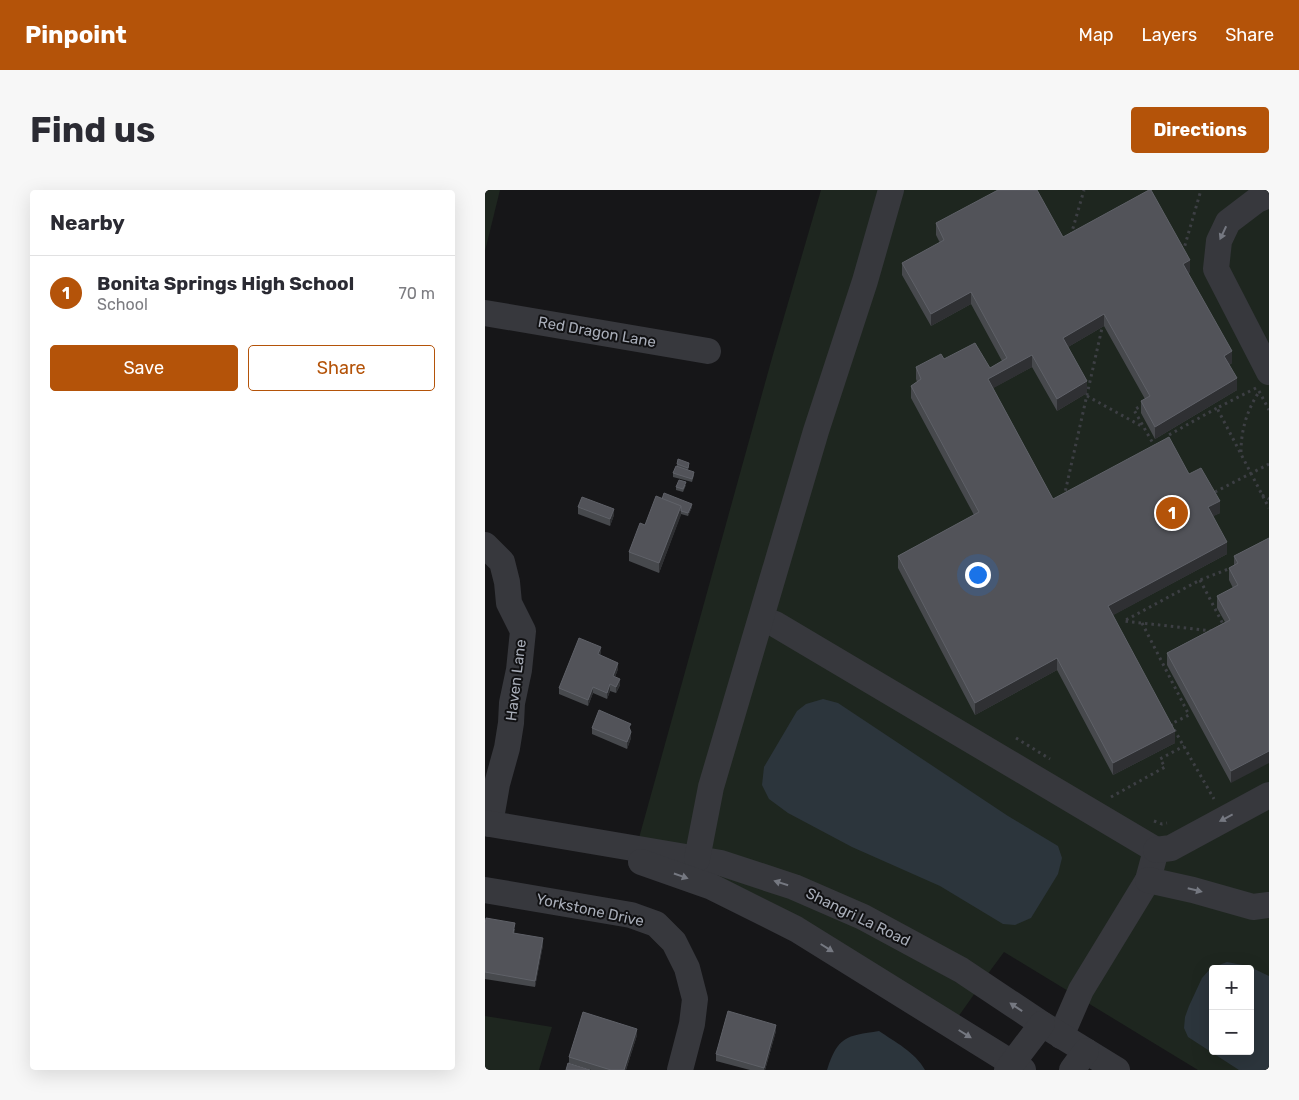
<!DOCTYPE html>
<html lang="en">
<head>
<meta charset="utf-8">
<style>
  body { margin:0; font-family:Rubik,sans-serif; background:#f7f7f7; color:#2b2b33 }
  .controls { position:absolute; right:15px; bottom:15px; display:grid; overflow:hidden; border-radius:5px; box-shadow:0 5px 20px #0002 }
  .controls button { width:45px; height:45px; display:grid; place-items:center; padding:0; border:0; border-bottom:1px solid #e1e1e2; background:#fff; color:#2b2b33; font:25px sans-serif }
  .you { position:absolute; left:492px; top:384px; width:18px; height:18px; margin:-12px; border:4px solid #fff; border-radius:50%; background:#1a73e8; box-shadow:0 0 0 8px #1a73e833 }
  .badge { display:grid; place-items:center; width:32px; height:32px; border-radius:50%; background:#b45309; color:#fff; font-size:16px; font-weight:700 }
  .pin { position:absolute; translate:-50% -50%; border:2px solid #fff; box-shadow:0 1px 5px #0006 }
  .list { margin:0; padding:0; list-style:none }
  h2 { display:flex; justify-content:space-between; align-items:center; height:65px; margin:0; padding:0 20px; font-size:21px }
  h2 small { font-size:16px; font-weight:400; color:#7c7c81 }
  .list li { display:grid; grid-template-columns:32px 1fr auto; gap:15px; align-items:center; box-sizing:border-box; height:75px; padding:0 20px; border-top:1px solid #e1e1e2 }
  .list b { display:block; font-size:19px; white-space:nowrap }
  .list p { margin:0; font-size:16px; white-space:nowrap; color:#7c7c81 }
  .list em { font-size:16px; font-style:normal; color:#7c7c81 }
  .actions { display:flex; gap:10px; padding:15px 20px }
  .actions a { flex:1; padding:11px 0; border:1px solid #b45309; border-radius:5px; text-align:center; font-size:18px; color:#b45309 }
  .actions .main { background:#b45309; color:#fff }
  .map { position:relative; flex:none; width:784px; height:880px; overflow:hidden; border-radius:5px }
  header { display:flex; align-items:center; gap:30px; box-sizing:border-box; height:70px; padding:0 25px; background:#b45309; color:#fff }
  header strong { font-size:24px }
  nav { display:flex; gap:28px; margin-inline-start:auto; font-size:18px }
  .intro { display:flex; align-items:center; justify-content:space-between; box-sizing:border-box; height:120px; padding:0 30px }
  h1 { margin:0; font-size:35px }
  .button { padding:12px 22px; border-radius:5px; background:#b45309; color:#fff; font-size:18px; font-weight:700 }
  main { display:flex; gap:30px; padding:0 30px }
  aside { flex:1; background:#fff; border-radius:5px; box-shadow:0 5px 20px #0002 }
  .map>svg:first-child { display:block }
  .green { fill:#1e261f; fill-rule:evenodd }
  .water { fill:#2c353c; fill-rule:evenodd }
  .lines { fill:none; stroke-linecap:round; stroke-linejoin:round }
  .path { stroke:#3d3f44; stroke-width:3; stroke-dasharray:2.5 4; stroke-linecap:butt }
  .minor { stroke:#37383d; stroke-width:26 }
  .wall { fill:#47494d }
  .shaded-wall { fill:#2f3033 }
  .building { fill:#525359; stroke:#5f6168 }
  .oneway { fill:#757881 }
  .labels { text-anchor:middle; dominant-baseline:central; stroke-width:4; stroke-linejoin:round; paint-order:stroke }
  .street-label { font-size:15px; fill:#a8adb8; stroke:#111113 }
</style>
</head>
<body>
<header>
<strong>Pinpoint</strong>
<nav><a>Map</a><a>Layers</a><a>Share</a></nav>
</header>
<div class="intro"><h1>Find us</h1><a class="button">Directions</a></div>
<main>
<aside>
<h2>Nearby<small></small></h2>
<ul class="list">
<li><span class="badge">1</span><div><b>Bonita Springs High School</b><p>School</p></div><em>70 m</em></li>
</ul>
<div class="actions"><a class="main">Save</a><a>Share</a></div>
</aside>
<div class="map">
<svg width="784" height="880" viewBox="0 0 784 880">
  <rect width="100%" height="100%" fill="#161618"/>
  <g class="green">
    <path d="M0,0h15l-15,61z"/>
    <path d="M336,0h448v880h-71l-194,-118 -17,23 -348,-137 133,-480zM728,779h37v82h-37z"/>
    <path d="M233,683l72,24 68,29 117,67 -17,24 -242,-140z"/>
    <path d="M0,826l67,11 -13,43h-54z"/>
  </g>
  <g class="water">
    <path d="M338,509l15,4 170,113 50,30 4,12 -4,16 -27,44 -16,7 -12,-1 -63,-38 -88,-39 -64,-34 -19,-14 -7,-14 2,-18 33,-56 9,-7z"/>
    <path d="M742,772l21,4 21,10v94h-30l-51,-33 -4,-9 1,-11 4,-11 13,-28 9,-10zM728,779h37v82h-37z"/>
    <path d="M394,841c16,11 36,21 46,39h-98c11,-34 19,-34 52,-39z"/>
  </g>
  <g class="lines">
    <g class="path">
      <path d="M586,45l13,-45"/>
      <path d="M698,62l18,-62"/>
      <path d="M771,198l-39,20 52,100"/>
      <path d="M774,201l10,19"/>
      <path d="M602,206l56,31"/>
      <path d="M659,214l-10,6 21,37"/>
      <path d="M683,250l-1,-4 50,-28"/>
      <path d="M756,262c0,-22 6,-42 18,-60"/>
      <path d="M730,302l54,-28"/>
      <path d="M777,305l7,4"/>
      <path d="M579,307l38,-169"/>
      <path d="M715,390l24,46"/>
      <path d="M657,433l47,92 -18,9 43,75"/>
      <path d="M727,441l-88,-10 76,-41 31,-12"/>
      <path d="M531,548l34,21"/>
      <path d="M626,607l54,-30 -5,-8 24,-13"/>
      <path d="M669,631l8,3 5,-1"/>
    </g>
    <g class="minor">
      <path d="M784,5l-12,5 -29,22 -9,19 -3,28 53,103"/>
      <path d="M0,123l223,38"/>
      <path d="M0,355l17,17 5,20 2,21 14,28 -4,39 -7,33 -1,20 -4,25 -10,36 -7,40"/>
      <path d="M276,429l14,5 381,226 -8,30 -67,110 -20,46"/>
      <path d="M0,633l236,40 73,24 69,30 98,53 81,54 75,46"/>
      <path d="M671,660l15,-2 98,-53"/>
      <path d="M212,669l14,-72 105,-356 49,-150 26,-91"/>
      <path d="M156,672l71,25 84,42 227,141"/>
      <path d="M663,690l45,10 60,17 16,-2"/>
      <path d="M0,700l146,25 25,9 18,18 13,26 8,31 -3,25 -12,46"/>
      <path d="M522,880l35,-46"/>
      <path d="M587,880l14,-19"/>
    </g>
  </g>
  <g class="wall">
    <path d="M451,33l127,14 127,35 -2,1 44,90 -3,2 8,25 -82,49 -14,-26v-12l4,-2 -41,-73 -36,21 19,46 -30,18 -25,-44 -39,21 60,111 136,-25 31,39 -7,3 14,38 -114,61 62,128 -62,32 -56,-105 -82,45 -77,-147v-12l76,-41 -63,-117v-12l6,-4 -1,-3v-12l28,-8 46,9 12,-7 -31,-57 -40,22 -29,-51v-12l38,-20 -4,-8z"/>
    <path d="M192,274l12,2 -1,4 6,5 -2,7 -19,-5v-4l4,-6z"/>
    <path d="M201,295l-3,7 -7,-2v-3z"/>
    <path d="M177,309l30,8 -4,9 -7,-2 -22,59 -30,-12v-9z"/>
    <path d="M93,317l36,8 -4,11 -32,-12z"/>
    <path d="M784,348l-38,245 -64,-118v-12l58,-31 -8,-14v-12l16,-8 -4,-8v-12l5,-2v-10z"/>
    <path d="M116,463l-1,2 18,14 -3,8 5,8 -4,8 -6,-2 -3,8 -14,-6 -5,13 -29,-12v-6z"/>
    <path d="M107,538l39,2v8l-4,11 -35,-15z"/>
    <path d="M0,734l30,5 -1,5 29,11 -8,42 -50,-8z"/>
    <path d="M291,841l-11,39h-15l-34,-9v-7z"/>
    <path d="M152,845l-11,35h-35l-22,-7v-6z"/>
  </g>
  <g class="shaded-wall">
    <path d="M705,70v12l-7,4v-12z"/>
    <path d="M486,102v12l-40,22v-12z"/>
    <path d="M619,124v12l-41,24v-12z"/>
    <path d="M747,161v12l-8,5v-12z"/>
    <path d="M547,165v12l-44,24v-12z"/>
    <path d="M752,188v12l-82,49v-12z"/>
    <path d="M602,191v12l-30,18v-12z"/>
    <path d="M735,311v12l-12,6v-12z"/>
    <path d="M207,314v3l-4,9v-3z"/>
    <path d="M196,316v9l-22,58v-10z"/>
    <path d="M129,319v6l-4,11v-7z"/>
    <path d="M742,352v12l-119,64v-12z"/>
    <path d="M116,457v6l-3,8v-7z"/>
    <path d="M572,468v12l-82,45v-12z"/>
    <path d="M133,473v6l-5,13v-6z"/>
    <path d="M135,489v6l-4,8v-6z"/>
    <path d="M125,494v7l-3,8v-6z"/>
    <path d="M108,497v6l-5,13v-6z"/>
    <path d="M690,541v12l-62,32v-12z"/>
    <path d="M146,542v6l-4,11v-7z"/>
    <path d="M784,561v12l-38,20v-12z"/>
    <path d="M58,748v7l-8,42v-6z"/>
    <path d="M291,835v6l-11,39h-1v-2z"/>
    <path d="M152,839v6l-11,35h-2z"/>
  </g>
  <g class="building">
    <path d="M513,0h39l26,47 86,-47h2l39,70 -7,4 49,87 -8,5 13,22 -82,49 -14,-26 9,-5 -46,-82 -41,24 24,43 -30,18 -25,-44 -44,24 65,120 116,-62 20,37 12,-6 19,33 -12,6 19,35 -119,64 67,125 -62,32 -56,-105 -82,45 -77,-147 81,-44 -68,-126 10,-7 -5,-12 25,-13 3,5 31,-16 15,25 17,-10 -36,-66 -40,22 -29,-51 42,-23 -8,-17z"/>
    <path d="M193,269l11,4 -1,5 -11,-4z"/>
    <path d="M191,276l18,6 -2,7 -19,-6z"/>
    <path d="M194,290l7,2 -3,7 -7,-2z"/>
    <path d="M179,303l28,11 -4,9 -7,-2v-5l-19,-7z"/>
    <path d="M171,306l25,10 -22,57 -30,-11 11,-29 5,2z"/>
    <path d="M97,307l32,12 -4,10 -32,-12z"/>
    <path d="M784,348v213l-38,20 -64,-118 63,-33 -13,-24 21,-11 -9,-17 9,-5 -4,-7z"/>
    <path d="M94,448l22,9 -3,7 20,9 -5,13 7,3 -4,8 -6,-3 -3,9 -14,-6 -5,13 -29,-12z"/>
    <path d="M114,520l32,14 -2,3 2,5 -4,10 -35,-14z"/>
    <path d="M1,728l29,5 -2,10 30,5 -8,43 -50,-9v-48z"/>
    <path d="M243,821l48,14 -12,43 -48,-14z"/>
    <path d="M98,822l54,17 -13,41h-13l-42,-13z"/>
    <path d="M83,873l22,7h-24z"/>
  </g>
  <defs><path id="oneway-solid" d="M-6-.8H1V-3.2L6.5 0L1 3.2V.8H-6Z" transform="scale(1.25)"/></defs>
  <g class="oneway">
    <use href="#oneway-solid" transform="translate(738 43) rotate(115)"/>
    <use href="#oneway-solid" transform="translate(741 628) rotate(152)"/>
    <use href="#oneway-solid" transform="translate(196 686) rotate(19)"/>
    <use href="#oneway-solid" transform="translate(296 693) rotate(-162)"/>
    <use href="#oneway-solid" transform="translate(710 700) rotate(14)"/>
    <use href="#oneway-solid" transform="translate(342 758) rotate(32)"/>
    <use href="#oneway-solid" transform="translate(531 817) rotate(-146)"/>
    <use href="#oneway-solid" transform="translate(480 844) rotate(32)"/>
  </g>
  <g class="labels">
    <g class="street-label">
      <text transform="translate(112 142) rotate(10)">Red Dragon Lane</text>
      <text transform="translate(31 490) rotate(-83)">Haven Lane</text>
      <text transform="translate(105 720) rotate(12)">Yorkstone Drive</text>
      <text transform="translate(373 727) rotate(26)">Shangri La Road</text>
    </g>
  </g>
</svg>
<div class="controls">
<button>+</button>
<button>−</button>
</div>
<div class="you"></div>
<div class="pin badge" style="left:687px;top:323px">1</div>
</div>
</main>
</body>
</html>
